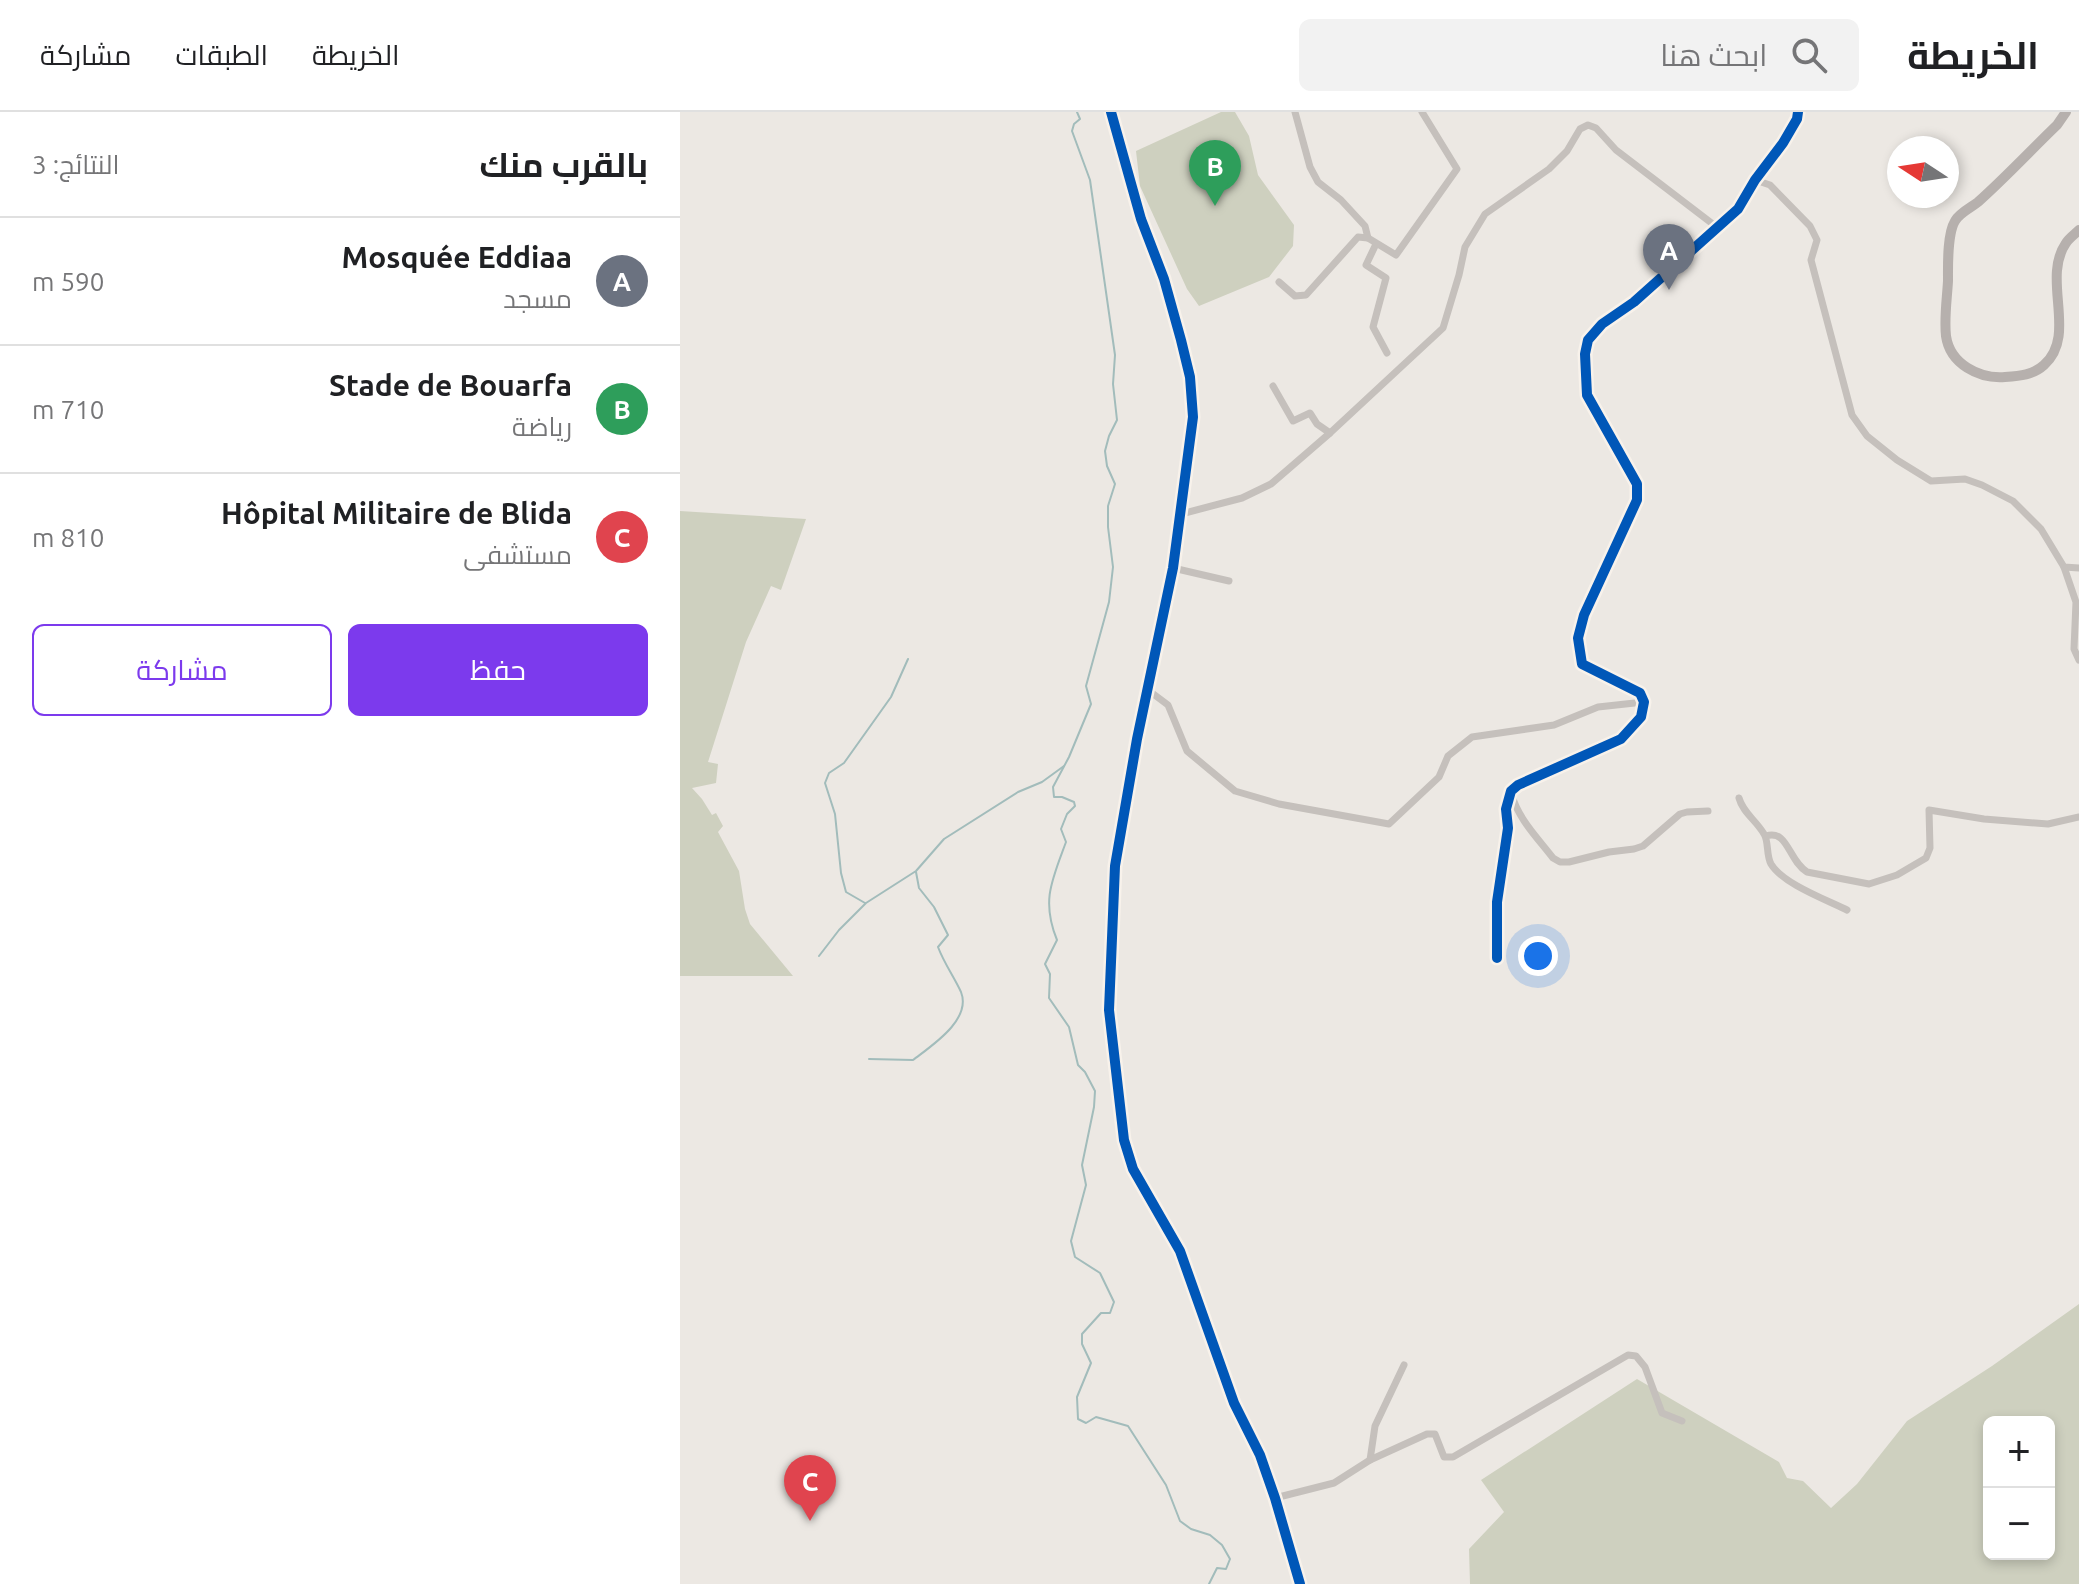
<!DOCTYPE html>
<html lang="ar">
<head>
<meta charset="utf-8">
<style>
  body { margin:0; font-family:Ubuntu,Cairo,sans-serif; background:#f2f2f2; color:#202124; direction:rtl }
  .controls { position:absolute; right:24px; bottom:24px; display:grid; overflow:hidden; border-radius:12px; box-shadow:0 4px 12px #0003 }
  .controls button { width:72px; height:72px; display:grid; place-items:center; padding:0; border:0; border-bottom:2px solid #e0e0e0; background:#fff; color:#202124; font:40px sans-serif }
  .compass { position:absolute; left:1207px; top:24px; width:72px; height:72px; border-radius:50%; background:#fff; box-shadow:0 4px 12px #0003; rotate:282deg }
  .you { position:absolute; left:858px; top:844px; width:28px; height:28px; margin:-20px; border:6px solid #fff; border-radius:50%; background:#1a73e8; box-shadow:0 0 0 12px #1a73e833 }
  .badge { display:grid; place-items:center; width:52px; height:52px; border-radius:50%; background:#7c3aed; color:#fff; font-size:26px; font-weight:700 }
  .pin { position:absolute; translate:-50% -66px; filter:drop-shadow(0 2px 4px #0008) }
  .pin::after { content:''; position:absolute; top:42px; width:28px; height:24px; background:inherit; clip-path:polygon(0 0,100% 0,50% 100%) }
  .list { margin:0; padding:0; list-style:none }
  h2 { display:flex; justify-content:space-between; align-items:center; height:104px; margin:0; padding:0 32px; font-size:34px }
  h2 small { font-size:26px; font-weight:400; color:#757577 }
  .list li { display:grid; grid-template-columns:52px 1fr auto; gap:24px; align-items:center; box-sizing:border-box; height:128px; padding:0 32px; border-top:2px solid #e0e0e0 }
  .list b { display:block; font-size:30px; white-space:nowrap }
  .list p { margin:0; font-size:26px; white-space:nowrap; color:#757577 }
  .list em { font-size:26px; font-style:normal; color:#757577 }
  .actions { display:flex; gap:16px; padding:24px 32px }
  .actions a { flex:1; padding:18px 0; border:2px solid #7c3aed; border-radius:12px; text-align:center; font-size:28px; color:#7c3aed }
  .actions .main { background:#7c3aed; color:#fff }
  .icon { flex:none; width:44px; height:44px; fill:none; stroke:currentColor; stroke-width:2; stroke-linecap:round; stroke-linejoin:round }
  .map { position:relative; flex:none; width:1399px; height:1472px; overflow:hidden; direction:ltr }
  header { display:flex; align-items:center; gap:48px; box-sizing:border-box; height:112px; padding:0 40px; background:#fff; border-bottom:2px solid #e0e0e0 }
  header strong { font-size:38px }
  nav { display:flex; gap:44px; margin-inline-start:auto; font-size:28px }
  .search { width:560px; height:72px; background:#f2f2f2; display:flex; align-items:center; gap:20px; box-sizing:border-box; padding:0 28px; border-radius:12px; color:#757577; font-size:30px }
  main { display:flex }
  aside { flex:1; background:#fff }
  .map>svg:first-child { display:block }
  .green { fill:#ced0bf; fill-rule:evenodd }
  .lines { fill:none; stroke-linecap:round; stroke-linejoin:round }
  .stream { stroke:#a2bcbb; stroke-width:2 }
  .street { stroke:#c5c0bc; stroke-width:7 }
  .secondary { stroke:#b6b0ad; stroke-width:10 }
  .cycleway-casing { stroke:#f8f2eb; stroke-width:15 }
  .cycleway { stroke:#0057b8; stroke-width:10 }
</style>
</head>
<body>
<header>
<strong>الخريطة</strong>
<div class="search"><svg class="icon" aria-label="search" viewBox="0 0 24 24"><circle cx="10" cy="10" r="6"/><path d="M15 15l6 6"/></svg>ابحث هنا</div>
<nav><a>الخريطة</a><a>الطبقات</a><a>مشاركة</a></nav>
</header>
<main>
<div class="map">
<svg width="1399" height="1472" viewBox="0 0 1399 1472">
  <rect width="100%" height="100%" fill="#ece8e3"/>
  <g class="green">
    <path d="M541,0h14l14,24 9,39 36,50 -1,21 -24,31 -70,29 -12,-17 -47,-103 -4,-35z"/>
    <path d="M0,399l126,8 -25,71 -10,-4 -25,56 -38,120 10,2 -2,19 -24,5 10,11 10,16 4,-2 7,13 -5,6 21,39 6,38 5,15 43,52h-113z"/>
    <path d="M1399,1192v280h-609l-1,-35 35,-37 -23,-32 156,-101 142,83 8,16 16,3 28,27 26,-24 50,-63 85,-55zM1309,1310h60v132h-60z"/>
  </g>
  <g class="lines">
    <g class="stream">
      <path d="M397,0l3,7 -6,5 -2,7 18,49 25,175 -2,29 4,36 -8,16 -4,15 2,15 8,18 -7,22v21l5,40 -4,35 -23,84 5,18 -22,53 -16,30 1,10h8l12,5 1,4 -8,8 -6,15 5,13c-14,38 -25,59 -9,98l-12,24 5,10 -1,24 20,29 9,38 7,7 10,19 -1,16 -12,58 4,20 -15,56 4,16 25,16 14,29 -4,11h-9l-19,21v10l9,19 -14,34 1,22 8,4 10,-6 32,9 38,59 14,36 11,8 19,6 12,10 8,14 -4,10 -9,-1 -8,16"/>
      <path d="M185,791l-19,-11 -5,-19 -6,-59 -10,-31 4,-10 15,-10 47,-66 17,-38"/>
      <path d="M139,844l20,-26 27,-27 50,-32 28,-32 74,-47 24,-10 22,-16"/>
      <path d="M189,947l44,1c18,-14 59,-40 48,-68 -7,-15 -17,-29 -23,-45l10,-12 -14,-28 -15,-19 -3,-16"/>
    </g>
    <g class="street">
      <path d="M615,0l15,55 8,15 23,18 24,26 3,12"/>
      <path d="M1075,68l15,5 40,41 7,14 -6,20 41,155 15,21 30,24 34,21 34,-2 17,6 31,16 28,28 23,38 15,1"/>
      <path d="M696,132l-10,21 20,13 -13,49 14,26"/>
      <path d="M599,170l16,14 11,-1 52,-58 10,1 28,17 61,-86 -35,-57"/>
      <path d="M593,274l20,35 17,-8 7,11 13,9"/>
      <path d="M501,402l61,-16 29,-14 59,-51 113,-105 16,-53 6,-28 20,-33 64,-45 18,-18 13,-22 8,-4 8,3 20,22 102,78"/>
      <path d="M1384,455l12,35 -2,47 5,11"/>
      <path d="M493,456l56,13"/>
      <path d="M468,578l20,15 19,46 48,40 44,13 110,20 50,-47 9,-21 24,-19 82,-12 44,-18 46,-5"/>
      <path d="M831,681c8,27 25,43 42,65l7,4h9l40,-10 25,-3 9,-3 37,-32 7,-2 21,-1"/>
      <path d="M1059,686c4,15 17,22 25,36 5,8 2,21 7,30 12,20 56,36 76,46"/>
      <path d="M1086,724c22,-7 22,24 41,36l62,12 28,-9 29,-17 4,-10 -1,-38 55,9 64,5 31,-7"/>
      <path d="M817,846v-56l11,-74 -2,-19 5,-18 7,-6 103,-46 20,-22 3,-15 -4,-9 -58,-29 -4,-26 6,-23 53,-115v-16l-50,-89 -2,-41 3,-14 14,-16 32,-22 104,-93 17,-29 28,-37 14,-24 1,-7"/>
      <path d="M690,1348l5,-34 29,-61"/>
      <path d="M595,1386l59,-15 36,-23 57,-26h8l9,23h9l175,-102 8,1 9,11 17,46 20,8"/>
    </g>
    <g class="secondary">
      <path d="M431,0l30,107 23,60 17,61 9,37 3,40 -20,151 -36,171 -22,127 -6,144 15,130 9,29 47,82 54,152 26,52 15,43 25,86"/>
      <path d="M1386,0l-9,13c-26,25 -51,52 -79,77 -6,5 -19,11 -23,19 -8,13 -7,45 -7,60 -1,18 -4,37 -2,55 4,28 33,43 59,41 15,-1 28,-2 39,-12 34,-30 -3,-86 22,-122 3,-5 9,-9 13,-13"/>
    </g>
    <g class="cycleway-casing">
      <g id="cycleway">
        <path d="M431,0l30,107 23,60 17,61 9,37 3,40 -20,151 -36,171 -22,127 -6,144 15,130 9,29 47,82 54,152 26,52 15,43 25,86"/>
        <path d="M817,846v-56l11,-74 -2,-19 5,-18 7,-6 103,-46 20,-22 3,-15 -4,-9 -58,-29 -4,-26 6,-23 53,-115v-16l-50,-89 -2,-41 3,-14 14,-16 32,-22 104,-93 17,-29 28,-37 14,-24 1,-7"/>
      </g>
    </g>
    <use href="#cycleway" class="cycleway"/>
  </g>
</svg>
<div class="controls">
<button>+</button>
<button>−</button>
</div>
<svg class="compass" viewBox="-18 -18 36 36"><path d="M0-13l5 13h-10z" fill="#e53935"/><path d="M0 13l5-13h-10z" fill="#757577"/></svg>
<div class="you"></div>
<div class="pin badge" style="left:989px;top:178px;background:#6b7280">A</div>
<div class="pin badge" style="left:535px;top:94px;background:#2e9e5b">B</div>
<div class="pin badge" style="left:130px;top:1409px;background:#e0444e">C</div>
</div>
<aside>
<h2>بالقرب منك<small>النتائج: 3</small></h2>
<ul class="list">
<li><span class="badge" style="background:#6b7280">A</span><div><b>Mosquée Eddiaa</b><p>مسجد</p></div><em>590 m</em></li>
<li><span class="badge" style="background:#2e9e5b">B</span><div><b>Stade de Bouarfa</b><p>رياضة</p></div><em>710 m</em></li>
<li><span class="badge" style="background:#e0444e">C</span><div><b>Hôpital Militaire de Blida</b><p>مستشفى</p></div><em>810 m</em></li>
</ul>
<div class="actions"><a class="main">حفظ</a><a>مشاركة</a></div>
</aside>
</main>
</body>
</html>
